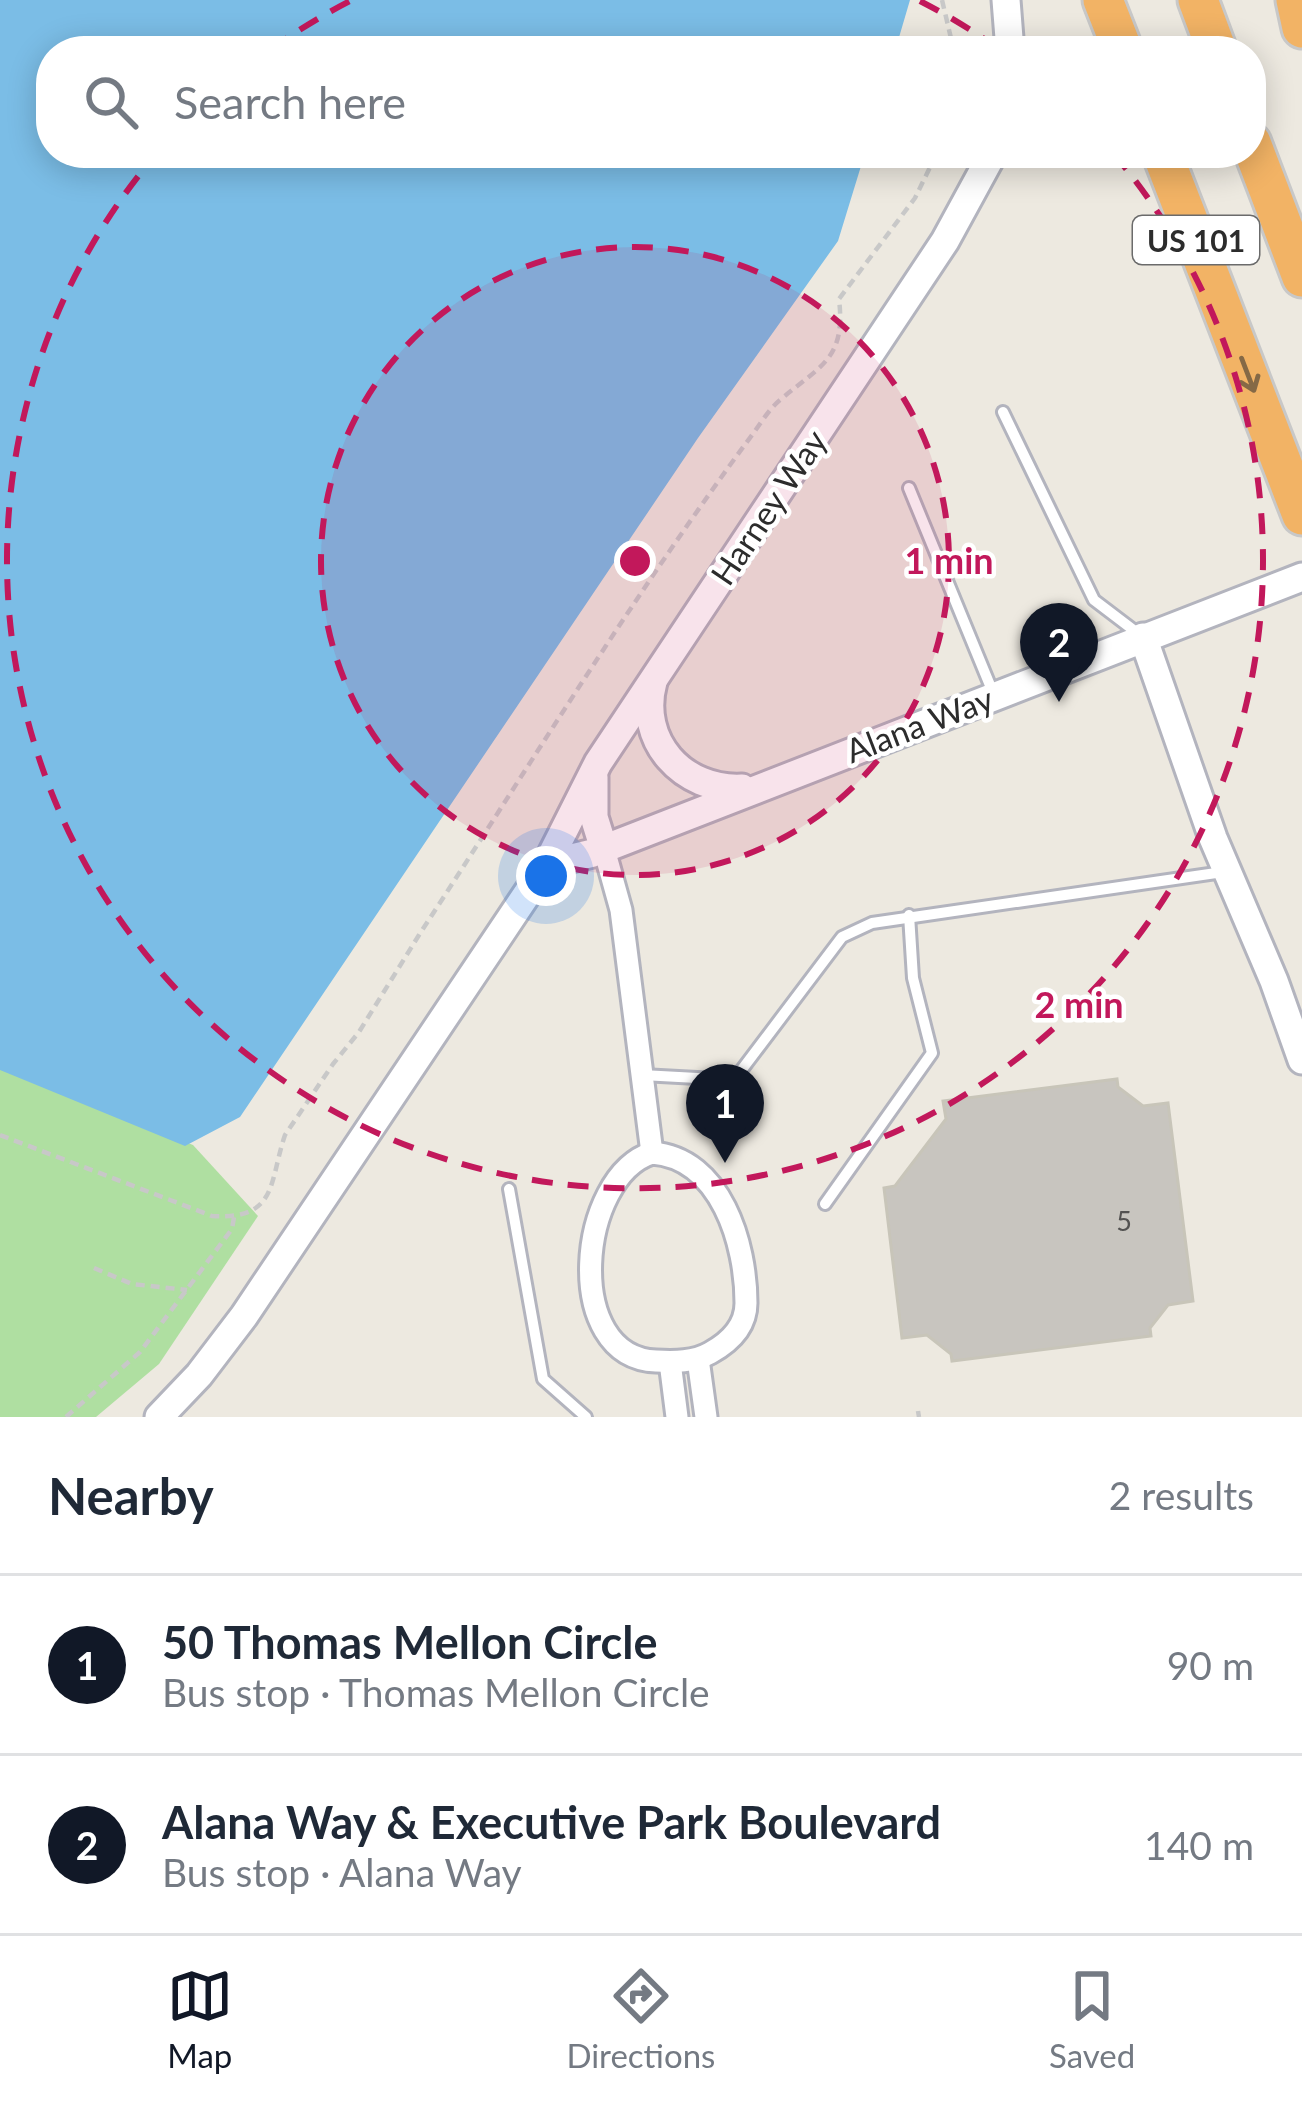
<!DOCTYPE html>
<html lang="en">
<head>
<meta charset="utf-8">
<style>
  body { margin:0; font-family:Lato,sans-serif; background:#f2f2f3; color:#1f2937 }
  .you { position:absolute; left:546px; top:876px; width:42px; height:42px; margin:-30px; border:9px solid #fff; border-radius:50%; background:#1a73e8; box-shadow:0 0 0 18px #1a73e833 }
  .badge { display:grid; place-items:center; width:78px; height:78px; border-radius:50%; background:#111827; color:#fff; font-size:39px; font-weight:700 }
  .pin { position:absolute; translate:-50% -99px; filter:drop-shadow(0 3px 6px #0008) }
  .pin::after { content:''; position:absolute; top:63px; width:42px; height:36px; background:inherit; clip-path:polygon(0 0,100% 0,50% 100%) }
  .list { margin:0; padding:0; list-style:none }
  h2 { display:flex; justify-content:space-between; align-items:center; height:156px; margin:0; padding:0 48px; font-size:51px }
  h2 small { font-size:39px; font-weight:400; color:#747a83 }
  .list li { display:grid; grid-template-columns:78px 1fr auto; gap:36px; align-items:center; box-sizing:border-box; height:180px; padding:0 48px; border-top:3px solid #e0e1e3 }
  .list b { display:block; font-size:45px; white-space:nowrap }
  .list p { margin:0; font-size:39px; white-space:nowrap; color:#747a83 }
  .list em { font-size:39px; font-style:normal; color:#747a83 }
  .icon { flex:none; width:66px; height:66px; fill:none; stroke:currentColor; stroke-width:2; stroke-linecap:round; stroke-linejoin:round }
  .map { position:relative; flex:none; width:1302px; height:1417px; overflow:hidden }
  .search { position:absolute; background:#fff; box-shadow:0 6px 30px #0003; left:36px; right:36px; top:36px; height:132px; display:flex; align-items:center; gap:30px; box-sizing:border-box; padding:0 42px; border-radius:48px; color:#747a83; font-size:45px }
  .sheet { height:516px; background:#fff }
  nav { display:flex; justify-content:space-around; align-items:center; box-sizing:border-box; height:168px; border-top:3px solid #e0e1e3; background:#fff; font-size:33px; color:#747a83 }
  nav a { display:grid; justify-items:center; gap:6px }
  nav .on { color:#111827 }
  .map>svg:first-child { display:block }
  .green { fill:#afdfa1 }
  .water { fill:#7bbde6 }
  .building { fill:#c8c5bf; stroke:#c8c5b9; stroke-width:3 }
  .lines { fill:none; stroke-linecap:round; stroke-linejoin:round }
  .service-casing { stroke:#b3b4be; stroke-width:16 }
  .minor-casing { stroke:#b3b4be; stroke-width:27 }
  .tertiary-casing { stroke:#b3b4be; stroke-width:33 }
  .motorway-casing { stroke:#c8c8c8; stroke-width:45 }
  .path { stroke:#c8c8c8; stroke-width:4.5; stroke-dasharray:9 6; stroke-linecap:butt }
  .service { stroke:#fff; stroke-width:10 }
  .minor { stroke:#fff; stroke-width:21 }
  .tertiary { stroke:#fff; stroke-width:27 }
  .motorway { stroke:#f2b365; stroke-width:39 }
  .oneway { stroke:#856946 }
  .ring { fill:none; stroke:#c2185b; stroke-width:6; stroke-dasharray:21 15 }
  .labels { text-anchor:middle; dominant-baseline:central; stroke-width:9; stroke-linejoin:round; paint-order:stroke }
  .number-label { font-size:27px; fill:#535251 }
  .shield { fill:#fff; stroke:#6b6b6b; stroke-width:3 }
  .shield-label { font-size:30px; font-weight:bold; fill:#2c2c2c }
  .street-label { font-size:33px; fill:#2c2c2c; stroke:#fff }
  .centre { fill:#c2185b; stroke:#fff; stroke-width:6 }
  .ring-label { font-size:36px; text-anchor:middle; font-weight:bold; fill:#c2185b; stroke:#fff; stroke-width:9; stroke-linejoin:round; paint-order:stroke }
</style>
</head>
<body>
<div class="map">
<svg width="1302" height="1417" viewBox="0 0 1302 1417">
  <rect width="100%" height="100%" fill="#ede9e0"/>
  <path class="green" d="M0,1068l193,77 65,71 -99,148 -63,53h-96z"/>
  <path class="water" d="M0,0h910l-15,51h-844v102h814l-27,88 -140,197 -458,679 -55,29 -185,-76z"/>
  <path class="building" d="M1117,1079l1,8 25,19 25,-3 25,198 -25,4 -18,23 1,8 -199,25 -1,-7 -24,-19 -25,3 -18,-150 11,-2 51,-67 -3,-18z"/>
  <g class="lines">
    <g class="service-casing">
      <g id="service">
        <path d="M1003,412l91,188 46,35"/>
        <path d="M909,488l85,207"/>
        <path d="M642,1075l92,5 108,-143 30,-14 351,-51"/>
        <path d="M509,1189l34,190 43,38"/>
        <path d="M825,1204l107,-151 -19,-75 -4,-63"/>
      </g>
    </g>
    <g class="minor-casing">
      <g id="minor">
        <path d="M604,849l17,61 31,243"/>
        <path d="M652,1153c69,5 94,91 94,150 0,23 -16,39 -36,50 -16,9 -35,9 -54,8 -95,-4 -78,-185 -4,-208z"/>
        <path d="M698,1359l8,58"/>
        <path d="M670,1362l7,55"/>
      </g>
    </g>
    <g class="tertiary-casing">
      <g id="tertiary">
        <path d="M1006,0l4,51"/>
        <path d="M1143,637l70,201 61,143 28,79"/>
        <path d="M653,682c-16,59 30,109 89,106"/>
        <path d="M594,777v40l10,32"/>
        <path d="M547,864l46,-11 709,-276"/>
        <path d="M159,1417l40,-42 45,-59 303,-452 51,-101 347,-522 48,-88"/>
      </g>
    </g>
    <g class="motorway-casing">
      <g id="motorway">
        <path d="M1103,0l20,51"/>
        <path d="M1198,0l19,51"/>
        <path d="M1296,0l6,28"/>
        <path d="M1251,143l51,134"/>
        <path d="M1162,153l140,362"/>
      </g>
    </g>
    <g class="path">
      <path d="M942,0l12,51"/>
      <path d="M0,1135l212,81c66,4 57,-34 73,-81l48,-71 26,-32 60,-97c109,-167 214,-339 333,-500 9,-12 17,-26 28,-35 41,-35 66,-41 59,-101l76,-101 22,-45"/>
      <path d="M94,1268l38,16 55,6"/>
      <path d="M918,1411l1,6"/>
      <path d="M66,1417l74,-65 92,-123 2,-12"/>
    </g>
    <use href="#service" class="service"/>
    <use href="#minor" class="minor"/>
    <use href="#tertiary" class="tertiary"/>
    <use href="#motorway" class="motorway"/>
  </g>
  <defs><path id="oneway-shaft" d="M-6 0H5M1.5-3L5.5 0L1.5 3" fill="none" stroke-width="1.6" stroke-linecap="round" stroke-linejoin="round" transform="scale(3)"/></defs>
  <use class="oneway" href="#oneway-shaft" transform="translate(1248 375) rotate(69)"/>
  <circle cx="635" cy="561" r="314" fill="#c2185b" fill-opacity=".12"/>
  <g class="ring">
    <circle cx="635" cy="561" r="314"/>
    <path d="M270 50A628 628 0 0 1 350 1M920 1A628 628 0 0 1 1000 50M1113 153A628 628 0 1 1 157 153"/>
  </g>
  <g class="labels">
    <g class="number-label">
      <text x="1124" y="1220">5</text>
    </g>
    <rect class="shield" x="1133" y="216" width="126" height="48" rx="9"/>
    <g class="shield-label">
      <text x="1196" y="240">US 101</text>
    </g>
    <g class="street-label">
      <text transform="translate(768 507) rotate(-56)">Harney Way</text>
      <text transform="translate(919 724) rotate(-21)">Alana Way</text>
    </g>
  </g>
  <circle cx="635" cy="561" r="18" class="centre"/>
  <g class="ring-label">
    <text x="949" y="574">1 min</text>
    <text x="1079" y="1018">2 min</text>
  </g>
</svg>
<div class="you"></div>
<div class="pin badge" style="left:725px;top:1163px">1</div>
<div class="pin badge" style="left:1059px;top:702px">2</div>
<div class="search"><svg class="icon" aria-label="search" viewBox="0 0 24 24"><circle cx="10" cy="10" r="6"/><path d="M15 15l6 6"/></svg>Search here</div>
</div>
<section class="sheet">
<h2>Nearby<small>2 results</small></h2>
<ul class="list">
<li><span class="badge">1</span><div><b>50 Thomas Mellon Circle</b><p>Bus stop · Thomas Mellon Circle</p></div><em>90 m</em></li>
<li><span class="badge">2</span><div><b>Alana Way &amp; Executive Park Boulevard</b><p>Bus stop · Alana Way</p></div><em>140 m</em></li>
</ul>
</section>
<nav>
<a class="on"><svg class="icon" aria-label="map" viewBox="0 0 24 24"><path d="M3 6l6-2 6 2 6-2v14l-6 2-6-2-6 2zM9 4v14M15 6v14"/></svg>Map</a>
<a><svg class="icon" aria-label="directions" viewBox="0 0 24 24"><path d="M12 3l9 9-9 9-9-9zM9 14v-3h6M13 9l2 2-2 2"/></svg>Directions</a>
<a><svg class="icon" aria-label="saved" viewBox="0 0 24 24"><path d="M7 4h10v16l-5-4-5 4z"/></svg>Saved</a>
</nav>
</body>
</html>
